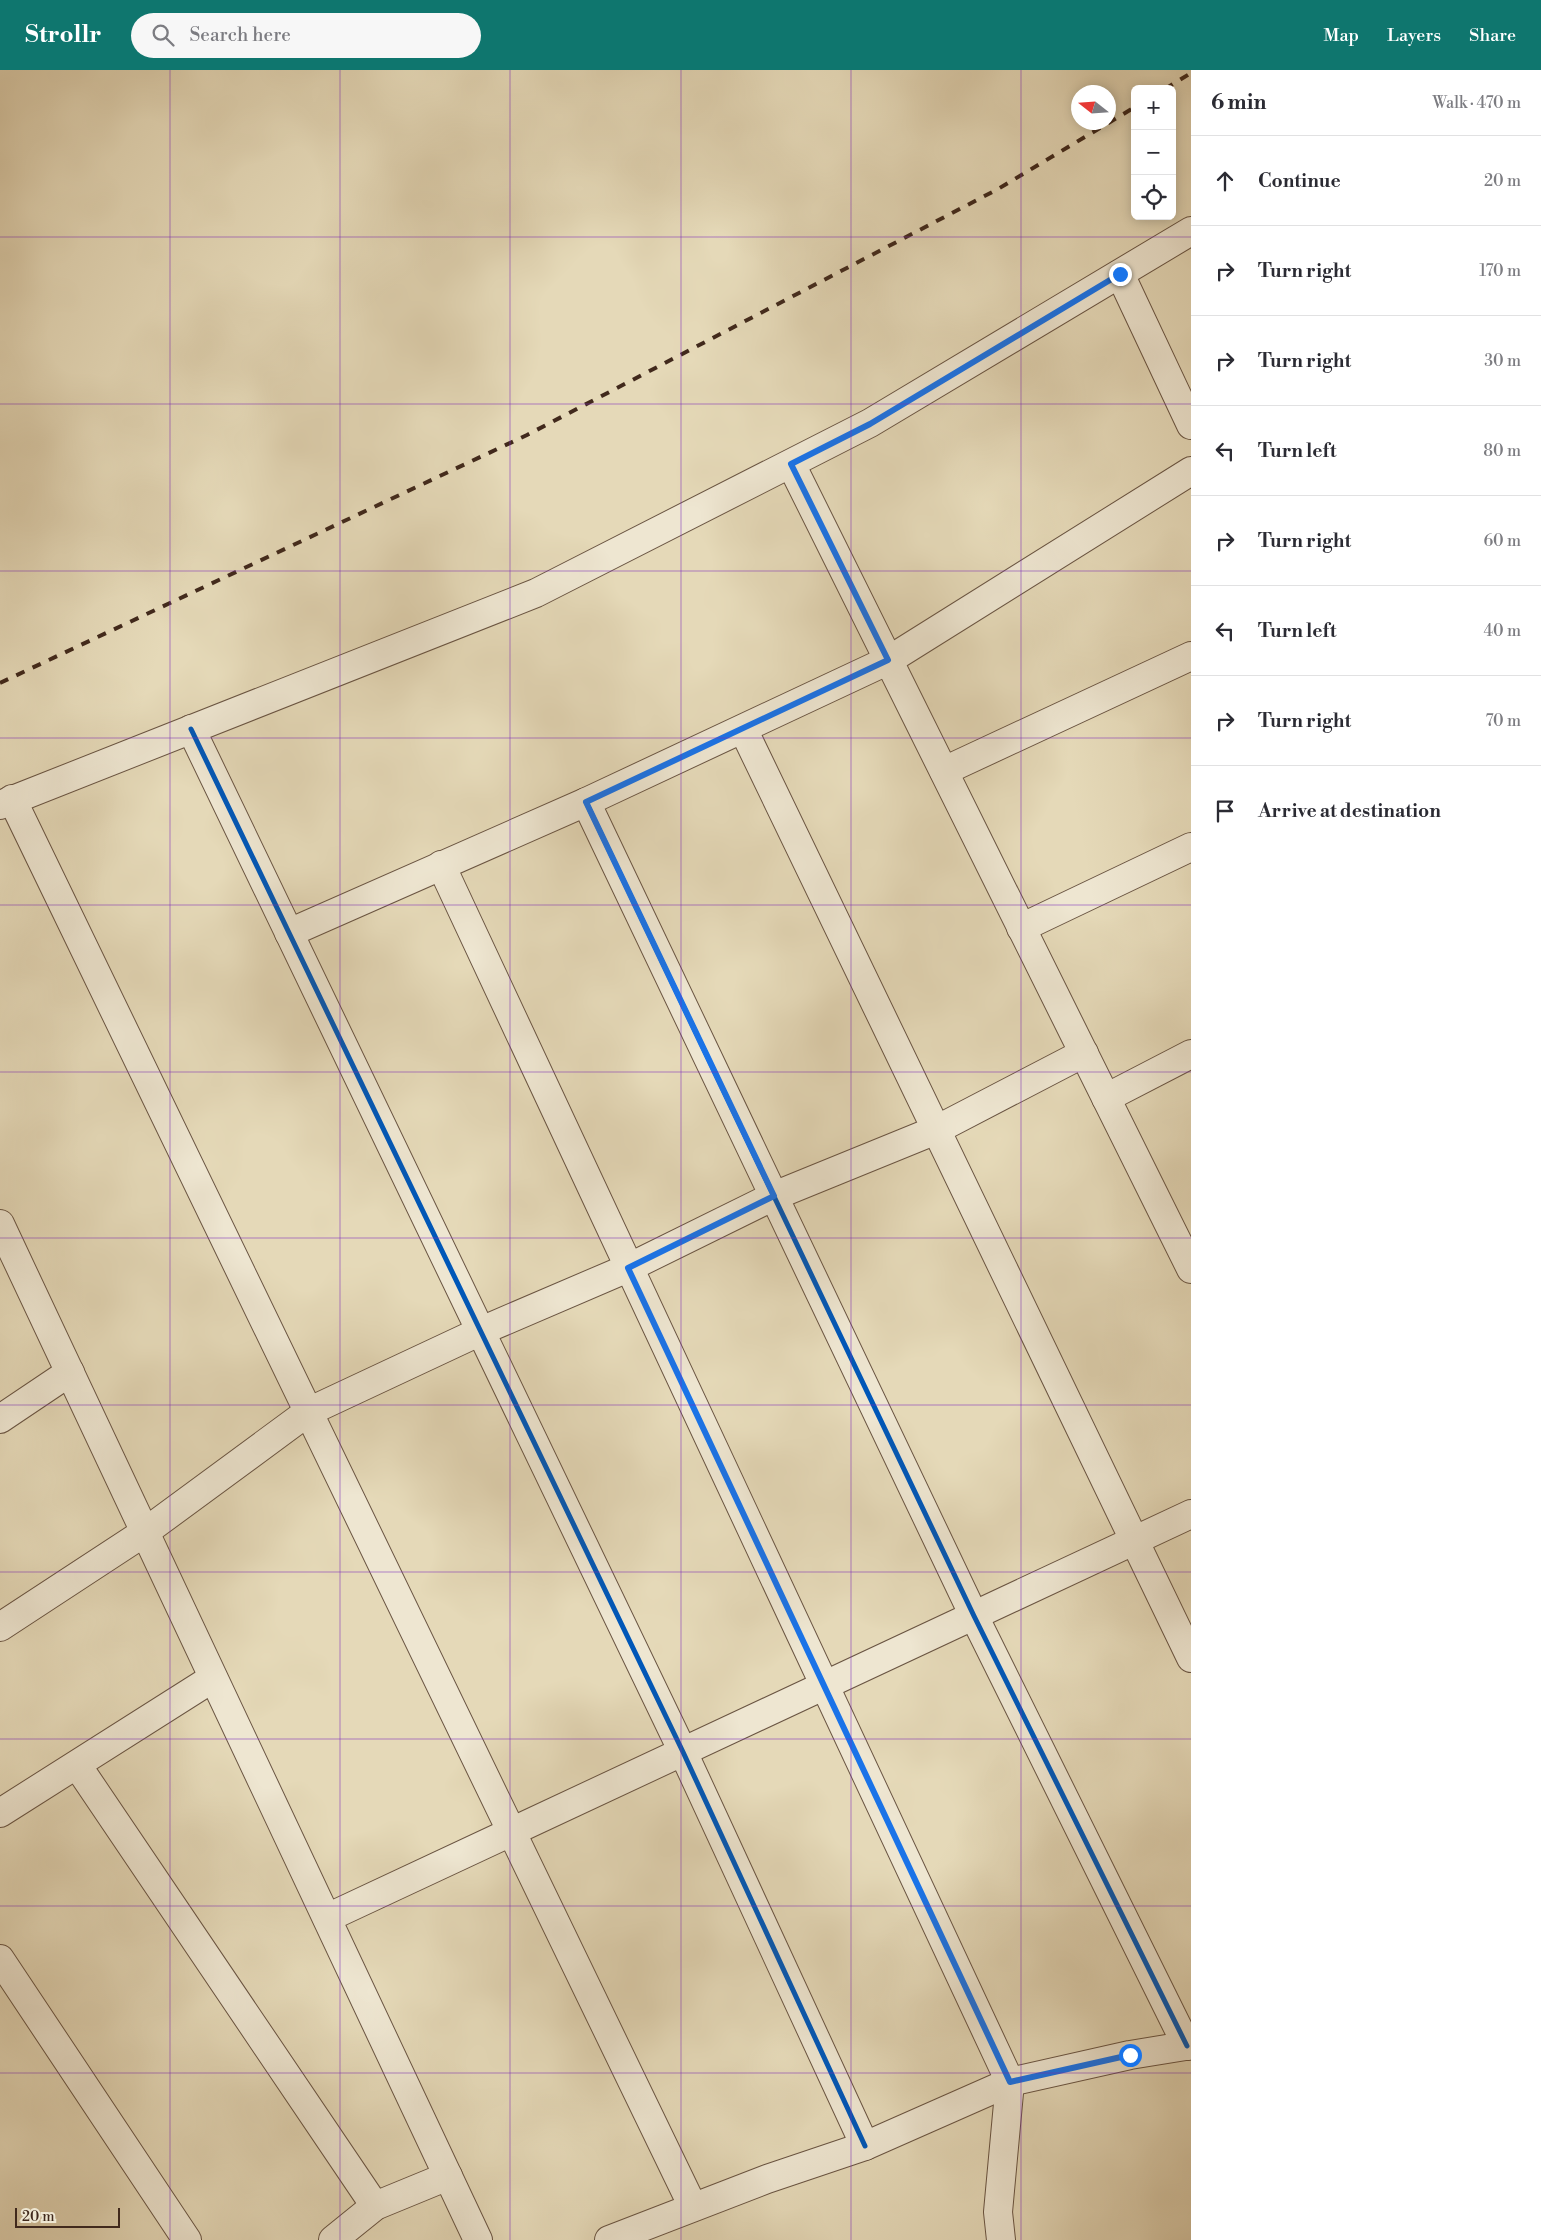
<!DOCTYPE html>
<html lang="en">
<head>
<meta charset="utf-8">
<style>
  body { margin:0; font-family:"Libre Bodoni",serif; background:#f7f7f7; color:#2b2b33 }
  .controls { position:absolute; right:15px; top:15px; display:grid; overflow:hidden; border-radius:8px; box-shadow:0 2px 12px #0003 }
  .controls button { width:45px; height:45px; display:grid; place-items:center; padding:0; border:0; border-bottom:1px solid #e1e1e2; background:#fff; color:#2b2b33; font:25px sans-serif }
  .compass { position:absolute; left:1071px; top:15px; width:45px; height:45px; border-radius:50%; background:#fff; box-shadow:0 2px 12px #0003; rotate:287deg }
  .scale { position:absolute; left:15px; bottom:12px; width:105px; box-sizing:border-box; padding-left:5px; border:2px solid #41291c; border-top:0; font-size:14px; line-height:18px; white-space:nowrap; color:#41291c; -webkit-text-stroke:4px #eee6d1; paint-order:stroke }
  .stop { position:absolute; width:15px; height:15px; margin:-11px; border:4px solid #1a73e8; border-radius:50%; background:#fff }
  .stop.end { background:#1a73e8; border-color:#fff; box-shadow:0 1px 5px #0008 }
  .list { margin:0; padding:0; list-style:none }
  h2 { display:flex; justify-content:space-between; align-items:center; height:65px; margin:0; padding:0 20px; font-size:21px }
  h2 small { font-size:16px; font-weight:400; color:#7c7c81 }
  .list li { display:grid; grid-template-columns:32px 1fr auto; gap:15px; align-items:center; box-sizing:border-box; height:90px; padding:0 20px; border-top:1px solid #e1e1e2 }
  .list b { display:block; font-size:19px; white-space:nowrap }
  .list em { font-size:16px; font-style:normal; color:#7c7c81 }
  .icon { flex:none; width:28px; height:28px; fill:none; stroke:currentColor; stroke-width:2; stroke-linecap:round; stroke-linejoin:round }
  .map { position:relative; flex:none; width:1191px; height:2170px; overflow:hidden }
  header { display:flex; align-items:center; gap:30px; box-sizing:border-box; height:70px; padding:0 25px; background:#0f766e; color:#fff }
  header strong { font-size:24px }
  nav { display:flex; gap:28px; margin-inline-start:auto; font-size:18px }
  .search { width:350px; height:45px; background:#f7f7f7; display:flex; align-items:center; gap:12px; box-sizing:border-box; padding:0 18px; border-radius:28px; color:#7c7c81; font-size:19px }
  main { display:flex }
  aside { flex:1; background:#fff }
  .map>svg:first-child { display:block }
  .lines { fill:none; stroke-linecap:round; stroke-linejoin:round }
  .minor-casing { stroke:#6a5543; stroke-width:30 }
  .minor { stroke:#eee6d1; stroke-width:28 }
  .rail { stroke:#41291c; stroke-width:4; stroke-dasharray:9 9; stroke-linecap:butt }
  .cycleway-casing { stroke:#eee6d1; stroke-width:8 }
  .cycleway { stroke:#0057b8; stroke-width:5 }
  .route { stroke:#1a73e8; stroke-width:6 }
  .grid { fill:none; stroke:#7b2cbf; stroke-width:1; stroke-opacity:0.55 }
</style>
</head>
<body>
<header>
<strong>Strollr</strong>
<div class="search"><svg class="icon" aria-label="search" viewBox="0 0 24 24"><circle cx="10" cy="10" r="6"/><path d="M15 15l6 6"/></svg>Search here</div>
<nav><a>Map</a><a>Layers</a><a>Share</a></nav>
</header>
<main>
<div class="map">
<svg width="1191" height="2170" viewBox="0 0 1191 2170">
  <rect width="100%" height="100%" fill="#e5d9b8"/>
  <filter id="stains"><feTurbulence type="fractalNoise" baseFrequency=".004" numOctaves="4"/><feColorMatrix values="0 0 0 0 .2 0 0 0 0 .09 0 0 0 0 .02 0 0 0 .5 -.17"/></filter>
  <radialGradient id="worn" r=".72"><stop offset=".6" stop-color="#630" stop-opacity="0"/><stop offset="1" stop-color="#630" stop-opacity=".3"/></radialGradient>
  <g class="lines">
    <g class="minor-casing">
      <g id="minor">
        <path d="M1120,204l71,151"/>
        <path d="M791,394l400,805"/>
        <path d="M191,659l492,1023 182,394"/>
        <path d="M743,659l448,929"/>
        <path d="M944,701l247,-115"/>
        <path d="M12,729l681,1408"/>
        <path d="M586,732l388,814 213,430"/>
        <path d="M0,735l536,-212 334,-170 321,-192"/>
        <path d="M441,795l569,1217 -12,130 3,28"/>
        <path d="M1021,858l170,-81"/>
        <path d="M289,863l297,-131 303,-142 302,-189"/>
        <path d="M1106,1028l85,-44"/>
        <path d="M0,1154l478,1016"/>
        <path d="M0,1349l70,-47"/>
        <path d="M0,1557l145,-95 163,-120 173,-81 147,-63 146,-72 162,-66 148,-77"/>
        <path d="M77,1695l298,441"/>
        <path d="M0,1743l213,-135"/>
        <path d="M327,1848l864,-404"/>
        <path d="M0,1889l187,281"/>
        <path d="M333,2170l42,-34 73,-30"/>
        <path d="M609,2170l158,-61 98,-33 145,-64 120,-27 61,-10"/>
      </g>
    </g>
    <use href="#minor" class="minor"/>
    <g class="rail">
      <path d="M1165,19l26,-16"/>
      <path d="M0,613l527,-248 471,-246 137,-82"/>
    </g>
    <g class="cycleway-casing">
      <g id="cycleway">
        <path d="M191,659l492,1023 182,394"/>
        <path d="M586,732l388,814 213,430"/>
      </g>
    </g>
    <use href="#cycleway" class="cycleway"/>
  </g>
  <g class="lines">
    <path class="route" d="M1120,204l-250,150 -79,40 97,196 -302,142 188,394 -146,72 382,814 120,-27"/>
  </g>
  <path class="grid" d="M170,0v2170M340,0v2170M510,0v2170M681,0v2170M851,0v2170M1021,0v2170M0,167h1191M0,334h1191M0,501h1191M0,668h1191M0,835h1191M0,1002h1191M0,1168h1191M0,1335h1191M0,1502h1191M0,1669h1191M0,1836h1191M0,2003h1191"/>
  <rect width="100%" height="100%" filter="url(#stains)"/>
  <rect width="100%" height="100%" fill="url(#worn)"/>
</svg>
<div class="controls">
<button>+</button>
<button>−</button>
<button><svg class="icon" aria-label="locate" viewBox="0 0 24 24"><circle cx="12" cy="12" r="6"/><path d="M12 2v4M12 18v4M2 12h4M18 12h4"/></svg></button>
</div>
<svg class="compass" viewBox="-18 -18 36 36"><path d="M0-13l5 13h-10z" fill="#e53935"/><path d="M0 13l5-13h-10z" fill="#7c7c81"/></svg>
<div class="scale">20 m</div>
<div class="stop" style="left:1130px;top:1985px"></div>
<div class="stop end" style="left:1120px;top:204px"></div>
</div>
<aside>
<h2>6 min<small>Walk · 470 m</small></h2>
<ul class="list">
<li><svg class="icon" aria-label="ahead" viewBox="0 0 24 24"><path d="M12 20V5M6 11l6-6 6 6"/></svg><div><b>Continue</b></div><em>20 m</em></li>
<li><svg class="icon" aria-label="right" viewBox="0 0 24 24"><path d="M7 20v-9h11M14 6l5 5-5 5"/></svg><div><b>Turn right</b></div><em>170 m</em></li>
<li><svg class="icon" aria-label="right" viewBox="0 0 24 24"><path d="M7 20v-9h11M14 6l5 5-5 5"/></svg><div><b>Turn right</b></div><em>30 m</em></li>
<li><svg class="icon" aria-label="left" viewBox="0 0 24 24"><path d="M17 20v-9H6M10 6l-5 5 5 5"/></svg><div><b>Turn left</b></div><em>80 m</em></li>
<li><svg class="icon" aria-label="right" viewBox="0 0 24 24"><path d="M7 20v-9h11M14 6l5 5-5 5"/></svg><div><b>Turn right</b></div><em>60 m</em></li>
<li><svg class="icon" aria-label="left" viewBox="0 0 24 24"><path d="M17 20v-9H6M10 6l-5 5 5 5"/></svg><div><b>Turn left</b></div><em>40 m</em></li>
<li><svg class="icon" aria-label="right" viewBox="0 0 24 24"><path d="M7 20v-9h11M14 6l5 5-5 5"/></svg><div><b>Turn right</b></div><em>70 m</em></li>
<li><svg class="icon" aria-label="arrive" viewBox="0 0 24 24"><path d="M6 21V4h12l-3 4 3 4H6"/></svg><div><b>Arrive at destination</b></div></li>
</ul>
</aside>
</main>
</body>
</html>
